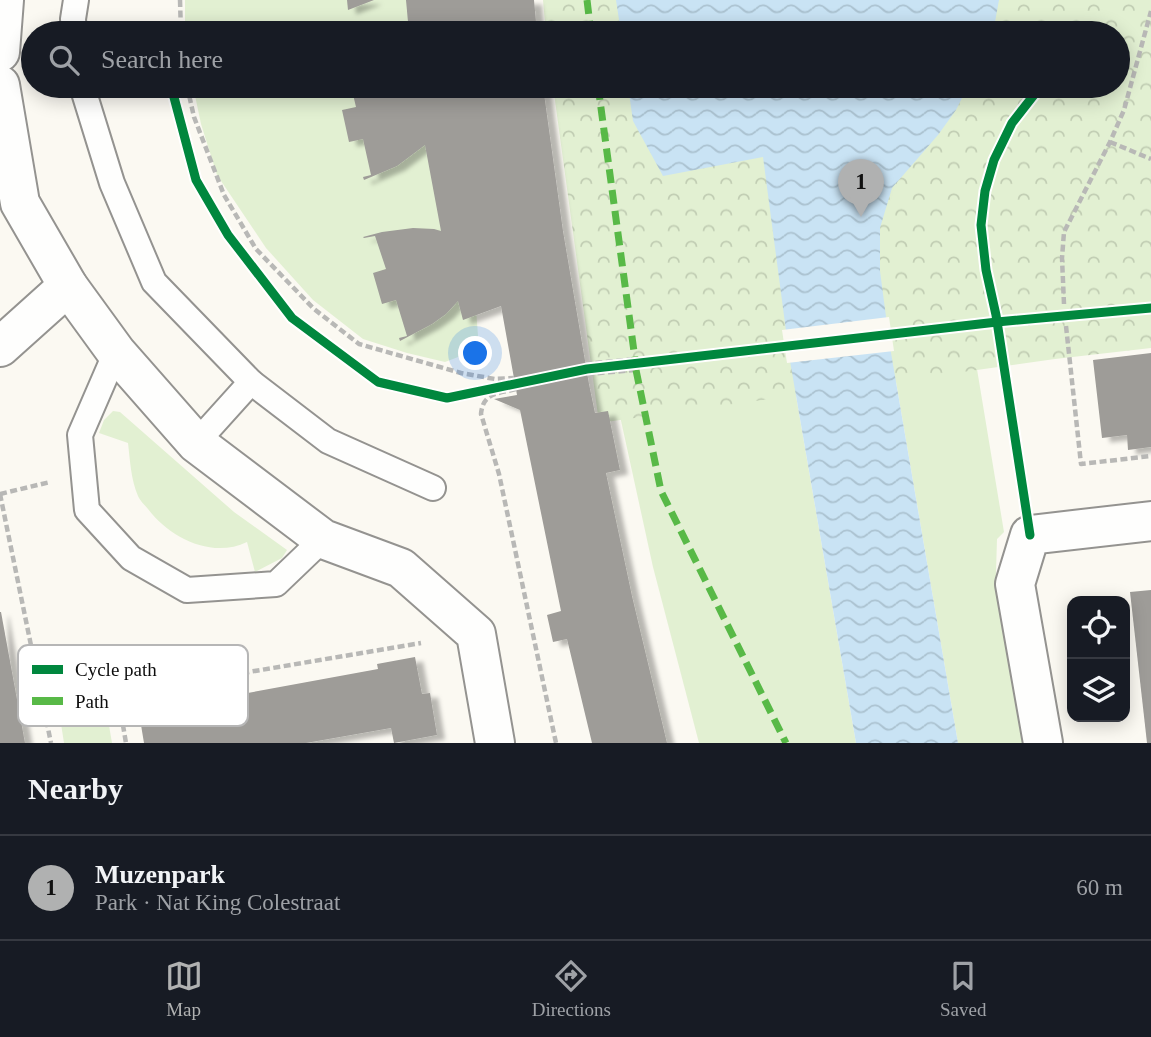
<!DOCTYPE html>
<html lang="en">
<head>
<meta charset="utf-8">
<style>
  body { margin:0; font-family:"Times New Roman",serif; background:#20242c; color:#f1f3f6 }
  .controls { position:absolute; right:21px; bottom:21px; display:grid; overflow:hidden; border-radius:14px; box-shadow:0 4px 18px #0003 }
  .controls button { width:63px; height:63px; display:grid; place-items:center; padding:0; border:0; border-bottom:2px solid #363941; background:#171b24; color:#f1f3f6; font:35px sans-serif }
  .you { position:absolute; left:476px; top:354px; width:24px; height:24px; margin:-18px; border:5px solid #fff; border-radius:50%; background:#1a73e8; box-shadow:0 0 0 10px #1a73e833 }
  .badge { display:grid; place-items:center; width:46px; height:46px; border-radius:50%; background:#b0b1b1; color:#111; font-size:23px; font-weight:700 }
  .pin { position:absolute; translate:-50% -58px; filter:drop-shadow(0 2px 4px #0008) }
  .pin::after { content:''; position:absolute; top:37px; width:24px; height:21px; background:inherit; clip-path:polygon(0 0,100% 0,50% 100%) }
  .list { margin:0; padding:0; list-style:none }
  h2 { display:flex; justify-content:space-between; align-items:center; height:91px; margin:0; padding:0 28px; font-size:30px }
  h2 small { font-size:23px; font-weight:400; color:#9ea1a6 }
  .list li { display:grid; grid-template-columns:46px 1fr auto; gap:21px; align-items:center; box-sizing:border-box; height:105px; padding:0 28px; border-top:2px solid #363941 }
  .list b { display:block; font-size:26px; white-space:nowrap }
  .list p { margin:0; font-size:23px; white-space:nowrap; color:#9ea1a6 }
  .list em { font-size:23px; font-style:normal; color:#9ea1a6 }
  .icon { flex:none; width:38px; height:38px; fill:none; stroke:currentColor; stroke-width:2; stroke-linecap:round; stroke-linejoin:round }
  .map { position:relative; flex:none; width:1151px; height:743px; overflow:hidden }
  .search { position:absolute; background:#171b24; box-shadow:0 4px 18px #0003; left:21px; right:21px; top:21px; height:77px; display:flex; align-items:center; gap:18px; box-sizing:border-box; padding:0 24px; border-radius:38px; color:#9ea1a6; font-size:26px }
  .sheet { height:196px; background:#171b24 }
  nav { display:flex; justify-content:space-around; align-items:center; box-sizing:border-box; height:98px; border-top:2px solid #363941; background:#171b24; font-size:19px; color:#9ea1a6 }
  nav a { display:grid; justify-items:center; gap:4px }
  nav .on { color:#b0b1b1 }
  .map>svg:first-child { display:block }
  .grass { fill:#e2f0d2 }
  .park { fill:url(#park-crowns) }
  .water { fill:url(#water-waves) }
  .pier { fill:#fbf9f2 }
  .building { fill:#9e9c98; filter:url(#shadow) }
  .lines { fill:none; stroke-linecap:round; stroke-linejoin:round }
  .service-casing { stroke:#949390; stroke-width:28 }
  .minor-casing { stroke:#949390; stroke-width:42 }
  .path { stroke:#b8b8b6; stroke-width:4.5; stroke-dasharray:7 3.5; stroke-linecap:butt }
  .service { stroke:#fefefd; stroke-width:24 }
  .minor { stroke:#fefefd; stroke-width:38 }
  .quiet { stroke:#58b947; stroke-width:7; stroke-dasharray:14 7; stroke-linecap:butt }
  .cycleway-casing { stroke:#fff; stroke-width:13 }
  .cycleway { stroke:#00873e; stroke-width:9 }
  .key { fill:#fff; stroke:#b6b6b6; stroke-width:2 }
  .key-label { font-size:19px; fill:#0d0d0d }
</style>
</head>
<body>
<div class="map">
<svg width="1151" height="743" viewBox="0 0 1151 743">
  <defs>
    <pattern id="park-crowns" width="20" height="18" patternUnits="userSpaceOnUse" patternTransform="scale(1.75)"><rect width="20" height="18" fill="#e2f0d2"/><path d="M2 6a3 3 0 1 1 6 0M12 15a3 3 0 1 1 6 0" fill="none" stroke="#c1cdb3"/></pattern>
    <pattern id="water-waves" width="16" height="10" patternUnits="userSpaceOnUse" patternTransform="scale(1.75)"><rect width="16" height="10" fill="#c9e3f4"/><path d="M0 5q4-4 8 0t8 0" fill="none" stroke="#abc2d0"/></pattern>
    <filter id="shadow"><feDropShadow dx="8" dy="4.5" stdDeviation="2" flood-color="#0004"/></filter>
  </defs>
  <rect width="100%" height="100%" fill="#fbf9f2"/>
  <g class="grass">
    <path d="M185,0h268l3,33h-271z"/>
    <path d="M193,86h267l18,250 -12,18 -21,8 -38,-9 -44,-14 -50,-39 -47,-52 -49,-73 -16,-51z"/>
    <path d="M972,339l32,193 -7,7 -1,33 29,171h-67l-68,-396z"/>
    <path d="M790,361l66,382h-157l-46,-176 -40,-183z"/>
    <path d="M113,411l7,1 114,100 53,38 -5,8 -27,14 -8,-30c-35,17 -77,-4 -99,-33 -3,-4 -8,-8 -10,-13 -7,-16 -8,-36 -10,-53l-29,-10 5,-13z"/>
    <path d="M105,702l7,41h-48l-5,-32z"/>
  </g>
  <path class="park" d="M543,0h608v348l-96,11 -456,64 -46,-337h565v-53h-572z"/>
  <g class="water">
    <path d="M616,0h383l-6,33h-372z"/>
    <path d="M628,86h340l-12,24 -18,25 -46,53 -12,40v43l10,76 68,396h-102l-66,-382 -27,-204 -100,19 -30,-55z"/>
  </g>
  <path class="pier" d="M889,317l5,34 -107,12 -5,-33z"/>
  <g class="building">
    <path d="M347,0h27l-26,10z"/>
    <path d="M406,0h128l3,33h-128z"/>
    <path d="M351,86h192l20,145 26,153 6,29 13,-2 12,59 -14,3 26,123 35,147h-75l-25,-104 -14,3 -6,-27 14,-4 -41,-201 -26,-11 23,-4 -16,-89 -38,14 -5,-19 -12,13 -14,10 -32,17 -1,-3 8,-2 -11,-36 -14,4 -9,-31 13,-4 -11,-33 -11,2 -1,-1 19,-5 31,-4 21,1 7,2 -16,-86 -28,21 -33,14 -1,-3 8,-2 -8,-36 -14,3 -7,-32 14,-3z"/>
    <path d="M1151,353v94l-23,3 -1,-15 -25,3 -9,-78z"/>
    <path d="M1151,590v153h-4l-17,-151z"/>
    <path d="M0,612h1l24,131h-25z"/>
    <path d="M415,657l7,37 8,-1 7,42 -43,8 -3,-15 -85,15h-162l-6,-36 37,-7 1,6 33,-6 169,-31 -1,-5z"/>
  </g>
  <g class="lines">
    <g class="service-casing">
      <g id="service">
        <path d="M74,33l-1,-14 3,-19"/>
        <path d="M82,86l30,97 42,99 97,100 77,59 105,47"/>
        <path d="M116,352l-36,83 7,75 44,48 56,32 89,-6 47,-45"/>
        <path d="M196,443l55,-61"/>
      </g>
    </g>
    <g class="minor-casing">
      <g id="minor">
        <path d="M0,52l4,-52"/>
        <path d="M0,85l20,118 48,83 48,66 80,91 127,96 78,29 75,66 19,109"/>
        <path d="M0,347l68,-61"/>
        <path d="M1043,743l-28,-159 15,-49 121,-14"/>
      </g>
    </g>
    <g class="path">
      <path d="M180,0l1,33"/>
      <path d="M187,86l7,31 30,78 32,54 58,60 45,35 102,29 34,6 19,-1"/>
      <path d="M1110,142l41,17"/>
      <path d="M1064,304l-2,-46 2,-26 46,-90 14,-32 27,-99"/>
      <path d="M1066,326l15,138 70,-8"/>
      <path d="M585,364l50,-5"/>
      <path d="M587,374l49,-4"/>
      <path d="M516,389c-18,5 -33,3 -35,25l18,60 57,269"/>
      <path d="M0,494l51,249"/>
      <path d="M0,494l50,-12"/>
      <path d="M118,694l303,-51"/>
      <path d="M43,697l73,-13 10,59"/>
    </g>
    <use href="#service" class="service"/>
    <use href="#minor" class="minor"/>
    <g class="quiet">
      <path d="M587,0l4,33"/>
      <path d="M598,86l37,273"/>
      <path d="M636,370l25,121 125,252"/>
    </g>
    <g class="cycleway-casing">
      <g id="cycleway">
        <path d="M171,86l25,94 32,55 64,83 86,64 69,16 140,-29 410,-47 154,-14"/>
        <path d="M1030,535l-34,-220 -10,-45 -5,-45 4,-34 9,-31 18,-37 29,-37"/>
      </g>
    </g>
    <use href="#cycleway" class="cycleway"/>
  </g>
  <rect x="18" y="645" width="230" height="81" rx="10" class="key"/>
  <rect x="32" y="665" width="31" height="9" fill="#00873e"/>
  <rect x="32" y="697" width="31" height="8" fill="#58b947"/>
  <g class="key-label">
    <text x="75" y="676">Cycle path</text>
    <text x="75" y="708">Path</text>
  </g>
</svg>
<div class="controls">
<button><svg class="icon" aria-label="locate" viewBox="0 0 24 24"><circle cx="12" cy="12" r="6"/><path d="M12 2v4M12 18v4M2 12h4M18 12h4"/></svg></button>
<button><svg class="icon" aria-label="layers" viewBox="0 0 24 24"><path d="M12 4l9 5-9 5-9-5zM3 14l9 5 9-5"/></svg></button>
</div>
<div class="you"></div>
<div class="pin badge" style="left:861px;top:217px">1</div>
<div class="search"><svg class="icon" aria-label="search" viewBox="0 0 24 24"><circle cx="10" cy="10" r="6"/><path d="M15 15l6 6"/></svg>Search here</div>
</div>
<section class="sheet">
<h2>Nearby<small></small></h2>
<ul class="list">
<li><span class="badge">1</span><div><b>Muzenpark</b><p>Park · Nat King Colestraat</p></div><em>60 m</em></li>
</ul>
</section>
<nav>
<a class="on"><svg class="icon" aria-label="map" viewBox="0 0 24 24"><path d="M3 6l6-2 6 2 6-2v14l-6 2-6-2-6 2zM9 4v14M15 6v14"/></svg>Map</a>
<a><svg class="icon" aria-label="directions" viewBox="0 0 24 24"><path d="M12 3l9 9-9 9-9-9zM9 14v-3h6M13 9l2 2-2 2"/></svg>Directions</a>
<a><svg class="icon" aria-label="saved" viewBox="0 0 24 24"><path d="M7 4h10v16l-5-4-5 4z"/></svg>Saved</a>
</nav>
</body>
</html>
